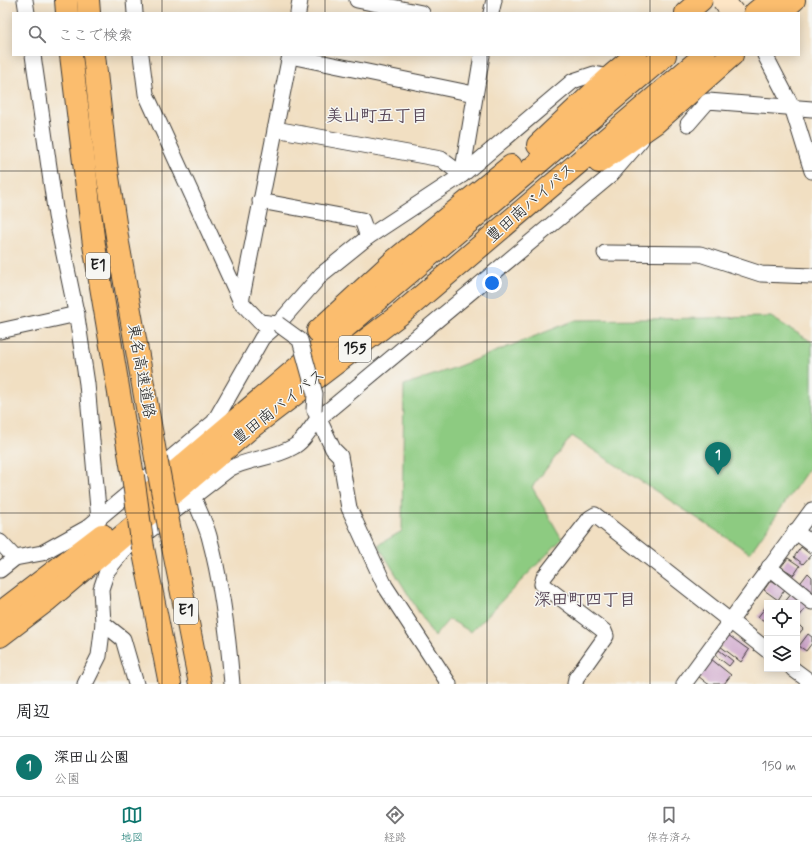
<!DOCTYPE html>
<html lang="ja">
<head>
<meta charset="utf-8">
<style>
  body { margin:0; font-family:Mynerve,"Klee One",sans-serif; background:#f6f6f6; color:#202124 }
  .controls { position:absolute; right:12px; bottom:12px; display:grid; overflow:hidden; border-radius:0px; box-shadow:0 2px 10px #0003 }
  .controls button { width:36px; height:36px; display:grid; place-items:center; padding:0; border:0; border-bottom:1px solid #e0e0e0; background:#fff; color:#202124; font:20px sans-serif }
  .you { position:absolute; left:492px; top:283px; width:14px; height:14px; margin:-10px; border:3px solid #fff; border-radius:50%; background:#1a73e8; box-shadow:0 0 0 6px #1a73e833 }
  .badge { display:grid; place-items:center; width:26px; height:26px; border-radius:50%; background:#0f766e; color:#fff; font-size:13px; font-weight:700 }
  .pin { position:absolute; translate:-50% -33px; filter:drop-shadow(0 1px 2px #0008) }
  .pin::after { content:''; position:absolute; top:21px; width:14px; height:12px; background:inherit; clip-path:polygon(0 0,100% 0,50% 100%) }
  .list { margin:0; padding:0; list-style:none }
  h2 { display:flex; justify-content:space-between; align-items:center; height:52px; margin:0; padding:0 16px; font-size:17px }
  h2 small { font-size:13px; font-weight:400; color:#757577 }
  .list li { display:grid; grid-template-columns:26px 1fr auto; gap:12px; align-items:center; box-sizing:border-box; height:60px; padding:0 16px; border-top:1px solid #e0e0e0 }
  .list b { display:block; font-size:15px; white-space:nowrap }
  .list p { margin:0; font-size:13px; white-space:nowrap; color:#757577 }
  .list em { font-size:13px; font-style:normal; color:#757577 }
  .icon { flex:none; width:22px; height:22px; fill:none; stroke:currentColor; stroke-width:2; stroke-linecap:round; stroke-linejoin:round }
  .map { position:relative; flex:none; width:812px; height:684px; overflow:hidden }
  .search { position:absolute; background:#fff; box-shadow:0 2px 10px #0003; left:12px; right:12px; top:12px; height:44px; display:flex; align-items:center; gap:10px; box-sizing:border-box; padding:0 14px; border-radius:0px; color:#757577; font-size:15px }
  .sheet { height:112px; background:#fff }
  nav { display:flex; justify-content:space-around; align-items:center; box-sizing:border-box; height:56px; border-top:1px solid #e0e0e0; background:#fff; font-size:11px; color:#757577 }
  nav a { display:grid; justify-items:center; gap:2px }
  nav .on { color:#0f766e }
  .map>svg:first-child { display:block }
  .green { fill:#8dcb81; stroke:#54744e }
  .building { fill:#c797c4 }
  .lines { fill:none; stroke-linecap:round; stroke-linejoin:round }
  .minor-casing { stroke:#3c3935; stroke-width:17 }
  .trunk-casing { stroke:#3c3935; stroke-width:24 }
  .motorway-casing { stroke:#3c3935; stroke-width:24 }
  .minor { stroke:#fff; stroke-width:15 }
  .trunk { stroke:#fbbd6e; stroke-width:22 }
  .motorway { stroke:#fbbd6e; stroke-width:22 }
  .minor-bridge-casing { stroke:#3c3935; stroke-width:17; stroke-linecap:butt }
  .secondary-bridge-casing { stroke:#3c3935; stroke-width:24; stroke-linecap:butt }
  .motorway-bridge-casing { stroke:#3c3935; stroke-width:24; stroke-linecap:butt }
  .minor-bridge { stroke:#fff; stroke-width:15 }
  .secondary-bridge { stroke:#fde5c5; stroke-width:22 }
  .motorway-bridge { stroke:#fbbd6e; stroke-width:22 }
  .grid { fill:none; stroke:#1c1c1c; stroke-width:1; stroke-opacity:0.55 }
  .labels { text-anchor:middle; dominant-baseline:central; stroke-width:3; stroke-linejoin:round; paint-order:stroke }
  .shield { fill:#f6f6f2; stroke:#5d5d5c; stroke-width:1 }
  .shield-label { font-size:15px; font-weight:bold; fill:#1c1c1c }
  .street-label { font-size:16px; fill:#1c1c1c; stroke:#f6f6f2 }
  .neighbourhood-label { font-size:17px; font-weight:bold; fill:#584757; stroke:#f6f6f2 }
</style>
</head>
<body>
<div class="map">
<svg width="812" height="684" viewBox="0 0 812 684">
  <rect width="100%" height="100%" fill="#f6f6f2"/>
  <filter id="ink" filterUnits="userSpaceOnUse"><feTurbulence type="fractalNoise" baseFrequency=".025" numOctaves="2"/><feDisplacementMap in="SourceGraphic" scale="8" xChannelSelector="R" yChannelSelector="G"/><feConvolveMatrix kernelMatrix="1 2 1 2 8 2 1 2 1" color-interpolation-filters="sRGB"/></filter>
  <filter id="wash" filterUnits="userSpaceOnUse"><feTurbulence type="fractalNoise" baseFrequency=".012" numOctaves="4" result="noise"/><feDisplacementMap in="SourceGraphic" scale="16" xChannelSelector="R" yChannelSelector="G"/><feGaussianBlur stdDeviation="0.9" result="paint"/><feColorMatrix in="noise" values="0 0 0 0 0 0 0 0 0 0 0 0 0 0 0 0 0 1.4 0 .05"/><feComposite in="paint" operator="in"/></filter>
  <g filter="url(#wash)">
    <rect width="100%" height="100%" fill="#f1dfc2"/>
    <path class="green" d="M771,317l41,25v122l-62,89 -178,-117 -40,51 30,52 -91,93 -22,-13 -15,18 -56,-92 24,-14 2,-146 50,-17 122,-48z"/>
    <g id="blocks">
      <g class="building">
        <path d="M812,520v17l-8,-6z"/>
        <path d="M801,547l10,8 -8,9 -9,-7z"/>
        <path d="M788,558l12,8 -6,9 -13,-8z"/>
        <path d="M808,573l4,4v19l-14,-10z"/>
        <path d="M771,580l14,9 -7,11 -14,-10z"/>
        <path d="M792,593l16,12 -9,12 -2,-2v-12h-13z"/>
        <path d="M767,605v16l-1,1 -8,-5z"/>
        <path d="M797,623l6,6 -6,7z"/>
        <path d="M808,634l4,3v6l-6,8 -7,-5z"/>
        <path d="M728,635l21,15 -8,12 -21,-16z"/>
        <path d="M719,650l14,11 -4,5 -14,-11z"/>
        <path d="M711,659l20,16 -7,9h-16l-10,-8z"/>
      </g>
    </g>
  </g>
  <g filter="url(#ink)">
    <use href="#blocks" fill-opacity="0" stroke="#3c3935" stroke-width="1"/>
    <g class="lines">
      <g class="minor-casing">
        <g id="minor">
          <path d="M25,0l2,13"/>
          <path d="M134,0l1,13"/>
          <path d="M357,0l65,13"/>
          <path d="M298,13l2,-13"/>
          <path d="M491,13l3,-13"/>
          <path d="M33,55l23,161 21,101 10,67 12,136"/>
          <path d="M141,55l5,39 95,208 19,20 18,2"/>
          <path d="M765,55l27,52 20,64"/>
          <path d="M290,56l184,38"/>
          <path d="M688,124l20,-23 104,8"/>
          <path d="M275,129l166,30 21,16 20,-120"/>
          <path d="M260,201l102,19 6,17"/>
          <path d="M605,253l95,1 61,20 51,2"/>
          <path d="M241,302l49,-247"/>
          <path d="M0,331l77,-17"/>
          <path d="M315,411l18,38 7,7 9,52 36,78 64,98"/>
          <path d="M193,496c5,13 12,26 16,40 13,48 19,98 23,148"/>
          <path d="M795,531l17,13"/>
          <path d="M0,542l15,16"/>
          <path d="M769,567l43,35"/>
          <path d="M0,570l15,-12 27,-5 45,-25 127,-106 48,-84 16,-14 44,-50 46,-37 94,-62 111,-94 21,-7 16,3"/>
          <path d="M103,623l20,16 13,45"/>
          <path d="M793,669l19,14"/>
          <path d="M85,684l14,-28 4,-33 -2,-34 6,-18 17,-21 105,-81c20,-11 44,-10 64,-22 10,-5 17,-18 24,-27l293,-244 31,-36"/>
          <path d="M575,684l1,-6 30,-42 -2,-5 -62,-47 2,-7 46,-59 5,-3 172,135"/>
          <path d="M684,684l128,-174"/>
        </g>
      </g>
      <g class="trunk-casing">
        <g id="trunk">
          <path d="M686,13l15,-13"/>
          <path d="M755,13l16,-13"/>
          <path d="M779,13l15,-13"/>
          <path d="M538,145l72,-68 26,-22"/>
          <path d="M599,162l56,-39 77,-68"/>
          <path d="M318,331l77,-71 116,-94"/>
          <path d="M148,495l517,-440"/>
          <path d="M0,613l102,-78"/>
          <path d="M0,636l46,-35 203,-172 154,-117 302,-257"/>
        </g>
      </g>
      <g class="motorway-casing">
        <g id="motorway">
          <path d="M66,0l1,13"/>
          <path d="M88,0l1,13"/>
          <path d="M71,55l23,190 39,231"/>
          <path d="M94,55l12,109 12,79 38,215"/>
          <path d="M171,537l29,147"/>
          <path d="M143,548l27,136"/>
        </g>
      </g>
      <use href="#minor" class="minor"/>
      <use href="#trunk" class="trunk"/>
      <use href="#motorway" class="motorway"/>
      <g class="minor-bridge-casing">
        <path id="minor-bridge" d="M278,324l22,16 15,54 -1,16"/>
      </g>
      <g class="secondary-bridge-casing">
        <path id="secondary-bridge" d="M723,0l10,13"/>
      </g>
      <g class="motorway-bridge-casing">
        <g id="motorway-bridge">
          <path d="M156,458l15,79"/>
          <path d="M133,476l10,72"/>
        </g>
      </g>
      <use href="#minor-bridge" class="minor-bridge"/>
      <use href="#secondary-bridge" class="secondary-bridge"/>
      <use href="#motorway-bridge" class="motorway-bridge"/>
    </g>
  </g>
  <path class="grid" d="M162,0v13M325,0v13M487,0v13M650,0v13M162,55v629M325,55v629M487,55v629M650,55v629M0,171h812M0,342h812M0,513h812"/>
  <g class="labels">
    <g class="shield">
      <rect x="86" y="253" width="24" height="26" rx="3"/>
      <rect x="339" y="336" width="32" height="26" rx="3"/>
      <rect x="174" y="598" width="24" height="26" rx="3"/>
    </g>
    <g class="shield-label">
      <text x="98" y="266">E1</text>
      <text x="355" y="349">155</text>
      <text x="186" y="611">E1</text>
    </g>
    <g class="street-label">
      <text transform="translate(531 203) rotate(-41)">豊田南バイパス</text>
      <text transform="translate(141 371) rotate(80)">東名高速道路</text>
      <text transform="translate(279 407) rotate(-38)">豊田南バイパス</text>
    </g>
    <g class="neighbourhood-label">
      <text x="377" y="116">美山町五丁目</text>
      <text x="585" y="600">深田町四丁目</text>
    </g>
  </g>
</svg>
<div class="controls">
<button><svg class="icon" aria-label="locate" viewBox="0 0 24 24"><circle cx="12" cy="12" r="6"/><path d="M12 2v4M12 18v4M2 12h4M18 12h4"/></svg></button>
<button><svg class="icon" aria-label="layers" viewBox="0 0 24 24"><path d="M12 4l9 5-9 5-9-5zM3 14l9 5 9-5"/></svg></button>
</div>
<div class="you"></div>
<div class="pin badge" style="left:718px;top:475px">1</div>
<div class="search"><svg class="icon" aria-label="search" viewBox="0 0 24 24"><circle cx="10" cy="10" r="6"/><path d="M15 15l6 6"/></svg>ここで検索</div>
</div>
<section class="sheet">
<h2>周辺<small></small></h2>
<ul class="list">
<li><span class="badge">1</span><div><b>深田山公園</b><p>公園</p></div><em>150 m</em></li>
</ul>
</section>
<nav>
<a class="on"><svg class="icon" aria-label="map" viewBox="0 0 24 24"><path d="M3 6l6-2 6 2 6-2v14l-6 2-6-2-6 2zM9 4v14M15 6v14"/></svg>地図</a>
<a><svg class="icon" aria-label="directions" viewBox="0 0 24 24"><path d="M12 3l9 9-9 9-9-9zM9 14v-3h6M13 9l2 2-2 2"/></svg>経路</a>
<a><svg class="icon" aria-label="saved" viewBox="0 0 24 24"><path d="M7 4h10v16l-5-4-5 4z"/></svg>保存済み</a>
</nav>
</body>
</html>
